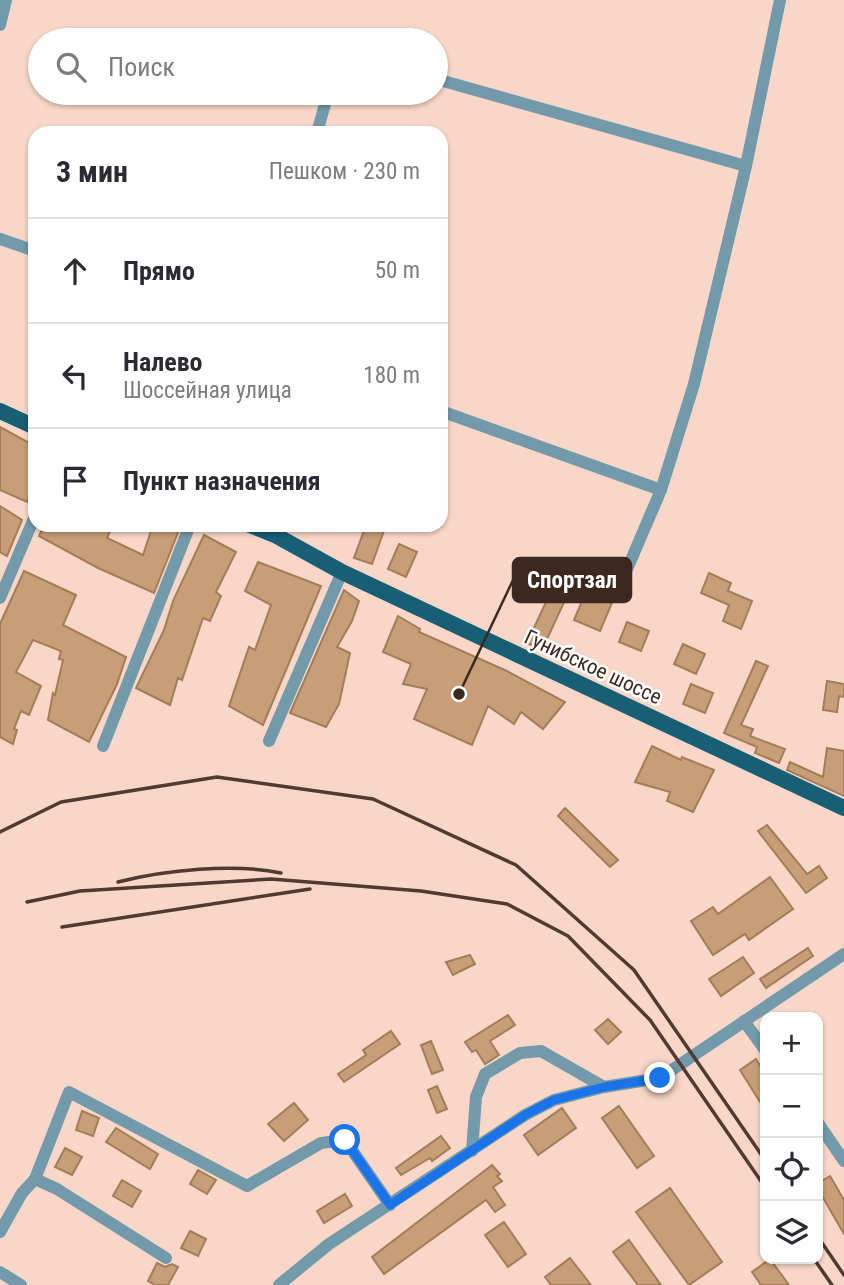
<!DOCTYPE html>
<html lang="ru">
<head>
<meta charset="utf-8">
<style>
  body { margin:0; font-family:"Roboto Condensed",sans-serif; background:#f2f2f3; color:#2b2b33 }
  .controls { position:absolute; right:21px; bottom:21px; display:grid; overflow:hidden; border-radius:14px; box-shadow:0 2px 5px #0004 }
  .controls button { width:63px; height:63px; display:grid; place-items:center; padding:0; border:0; border-bottom:2px solid #e1e1e2; background:#fff; color:#2b2b33; font:35px sans-serif }
  .stop { position:absolute; width:21px; height:21px; margin:-16px; border:5px solid #1a73e8; border-radius:50%; background:#fff }
  .stop.end { background:#1a73e8; border-color:#fff; box-shadow:0 2px 7px #0008 }
  .list { margin:0; padding:0; list-style:none }
  h2 { display:flex; justify-content:space-between; align-items:center; height:91px; margin:0; padding:0 28px; font-size:30px }
  h2 small { font-size:23px; font-weight:400; color:#7c7c81 }
  .list li { display:grid; grid-template-columns:46px 1fr auto; gap:21px; align-items:center; box-sizing:border-box; height:105px; padding:0 28px; border-top:2px solid #e1e1e2 }
  .list b { display:block; font-size:26px; white-space:nowrap }
  .list p { margin:0; font-size:23px; white-space:nowrap; color:#7c7c81 }
  .list em { font-size:23px; font-style:normal; color:#7c7c81 }
  .icon { flex:none; width:38px; height:38px; fill:none; stroke:currentColor; stroke-width:2; stroke-linecap:round; stroke-linejoin:round }
  .map { position:relative; flex:none; width:844px; height:1285px; overflow:hidden }
  .search { position:absolute; background:#fff; box-shadow:0 2px 5px #0004; left:28px; top:28px; width:420px; height:77px; display:flex; align-items:center; gap:18px; box-sizing:border-box; padding:0 24px; border-radius:38px; color:#7c7c81; font-size:26px }
  .panel { position:absolute; background:#fff; box-shadow:0 2px 5px #0004; left:28px; top:126px; width:420px; height:406px; border-radius:21px }
  .map>svg:first-child { display:block }
  .building { fill:#c79e78; stroke:#a47d58; stroke-width:2 }
  .lines { fill:none; stroke-linecap:round; stroke-linejoin:round }
  .minor { stroke:#729aaa; stroke-width:12 }
  .major { stroke:#185e75; stroke-width:16 }
  .rail { stroke:#513a31; stroke-width:3.5 }
  .route { stroke:#1a73e8; stroke-width:9 }
  .labels { text-anchor:middle; dominant-baseline:central; stroke-width:5; stroke-linejoin:round; paint-order:stroke }
  .street-label { font-size:21px; fill:#3d281f; stroke:#fff }
  .leader { fill:none; stroke:#3d281f; stroke-width:2.5 }
  .callout-dot { fill:#3d281f; stroke:#fff; stroke-width:2.5 }
  .callout { fill:#3d281f; stroke:#3d281f; stroke-width:2.5 }
  .callout-label { font-size:23px; text-anchor:middle; font-weight:bold; fill:#fff }
</style>
</head>
<body>
<div class="map">
<svg width="844" height="1285" viewBox="0 0 844 1285">
  <rect width="100%" height="100%" fill="#f8d7c8"/>
  <g class="building">
    <path d="M0,427l35,19v38l-8,18 -27,-12z"/>
    <path d="M0,506l22,14 -15,36 -7,-4z"/>
    <path d="M44,525h69l-6,13 36,17 10,-30h28l-27,68 -56,-25 -59,-32z"/>
    <path d="M366,525h20l-14,39 -18,-6z"/>
    <path d="M204,535l32,17 -20,40 5,4 -11,25 -7,-3 -21,62 -4,-2 -8,27 -34,-17 28,-58 9,-29z"/>
    <path d="M399,544l18,8 -11,25 -18,-8z"/>
    <path d="M258,562l63,24 -58,139 -34,-19 20,-59 6,3 16,-45 -26,-14z"/>
    <path d="M24,571l52,24 -13,30 63,32 -9,27 -28,58 -41,-22 5,-27 2,2 8,-35 -4,-1 2,-8 -28,-11 -17,32 25,14 -12,29 -8,-4 -7,18 3,1 -4,14 -13,-7v-113z"/>
    <path d="M709,573l22,10 -3,8 24,10 -11,28 -18,-8 6,-16 -28,-12z"/>
    <path d="M591,580l26,11 -17,40 -26,-11z"/>
    <path d="M344,590l15,11 -7,20 -15,26 13,6 -11,51 -13,23 -36,-14z"/>
    <path d="M551,591l15,7 -24,52 -15,-7z"/>
    <path d="M398,616l22,13 -1,3 88,39 58,31 -22,27 -22,-17 -7,12 -26,-18 -16,39 -58,-26 13,-30 -24,-5 8,-20 -28,-12z"/>
    <path d="M627,622l22,9 -8,20 -22,-9z"/>
    <path d="M683,644l22,10 -9,20 -22,-10z"/>
    <path d="M756,661l12,5 -27,59 12,4 -3,7 35,13 -6,14 -24,-10 2,-6 -33,-14z"/>
    <path d="M827,681l17,3v13l-5,-1 -2,16 -14,-2z"/>
    <path d="M691,684l22,9 -8,20 -22,-9z"/>
    <path d="M652,746l29,14 1,-3 32,13 -21,42 -26,-11 3,-9 -35,-10z"/>
    <path d="M827,748l17,3v45l-57,-26 3,-8 33,15z"/>
    <path d="M565,808l53,52 -8,7 -52,-51z"/>
    <path d="M767,825l40,49 12,-8 8,12 -21,15 -48,-62z"/>
    <path d="M770,877l23,32 -44,31 -4,-6 -32,21 -22,-34 22,-14 5,7z"/>
    <path d="M808,948l5,8 -47,32 -6,-9z"/>
    <path d="M470,955l5,9 -22,11 -7,-13z"/>
    <path d="M743,957l11,16 -33,23 -12,-17z"/>
    <path d="M508,1015l7,10 -25,16 9,14 -14,9 -9,-14 -4,2 -7,-10z"/>
    <path d="M608,1019l13,13 -13,12 -13,-14z"/>
    <path d="M391,1031l9,13 -56,38 -6,-8 28,-19 -3,-5z"/>
    <path d="M431,1041l12,29 -11,4 -11,-29z"/>
    <path d="M756,1059l9,15v36l-25,-40z"/>
    <path d="M437,1086l10,23 -10,4 -9,-23z"/>
    <path d="M294,1103l14,17 -24,21 -16,-17z"/>
    <path d="M619,1106l35,50 -17,12 -35,-50z"/>
    <path d="M562,1108l14,20 -38,27 -14,-20z"/>
    <path d="M82,1111l17,7 -6,18 -17,-6z"/>
    <path d="M116,1128l42,26 -8,15 -44,-27z"/>
    <path d="M441,1136l9,12 -18,13 -2,-3 -29,17 -5,-7z"/>
    <path d="M65,1148l17,9 -10,18 -17,-8z"/>
    <path d="M492,1165l8,9 -3,2 5,5 -9,6 12,18 -10,7 -9,-12 -102,74 -12,-17z"/>
    <path d="M198,1170l18,10 -9,14 -17,-10z"/>
    <path d="M830,1176l14,24v34l-26,-45v-6z"/>
    <path d="M122,1180l19,11 -9,16 -19,-11z"/>
    <path d="M670,1188l52,74 -33,23 -53,-73z"/>
    <path d="M345,1194l7,12 -28,17 -7,-12z"/>
    <path d="M504,1222l22,32 -18,13 -23,-32z"/>
    <path d="M190,1231l16,8 -8,17 -17,-8z"/>
    <path d="M629,1240l32,45h-23l-25,-33z"/>
    <path d="M570,1258l21,27h-40l-6,-8z"/>
    <path d="M770,1259l19,26h-28l-9,-13z"/>
    <path d="M157,1263l8,4 7,-3 6,3 -10,18h-13l-7,-4z"/>
  </g>
  <g class="lines">
    <g class="minor">
      <path d="M0,25l6,-25"/>
      <path d="M436,79l310,87"/>
      <path d="M317,133l11,-40"/>
      <path d="M0,239l35,12"/>
      <path d="M441,411l220,79"/>
      <path d="M625,574l36,-84 33,-106 52,-218 34,-166"/>
      <path d="M0,598l35,-82"/>
      <path d="M269,741l73,-169"/>
      <path d="M103,746l87,-221"/>
      <path d="M744,1021l21,29"/>
      <path d="M818,1123l26,38"/>
      <path d="M472,1151l4,-54 9,-23 35,-21 21,-2 63,36"/>
      <path d="M35,1179l34,-87 178,94 74,-43 24,-3 45,65"/>
      <path d="M0,1232l22,-39 13,-14 22,10 109,69"/>
      <path d="M0,1272l21,13"/>
      <path d="M279,1285l50,-41 196,-129 29,-15 50,-13 56,-9 184,-124"/>
    </g>
    <g class="major">
      <path d="M0,411l35,16"/>
      <path d="M250,525l25,10 67,37 502,236"/>
    </g>
    <g class="rail">
      <path d="M0,832l61,-30 156,-25 156,22 143,66 118,105 131,190"/>
      <path d="M118,882c47,-12 116,-19 163,-9"/>
      <path d="M27,902l53,-11 191,-12 150,12 86,13 61,32 82,84 115,167"/>
      <path d="M62,927l248,-38"/>
      <path d="M818,1237l26,38"/>
      <path d="M814,1259l18,26"/>
    </g>
  </g>
  <g class="lines">
    <path class="route" d="M345,1140l45,65 135,-90 29,-15 50,-13 56,-9"/>
  </g>
  <g class="labels">
    <g class="street-label">
      <text transform="translate(593 667) rotate(25)">Гунибское шоссе</text>
    </g>
  </g>
  <path class="leader" d="M459 694L513 580"/>
  <circle class="callout-dot" cx="459" cy="694" r="7"/>
  <rect class="callout" x="513" y="558" width="118" height="44" rx="7"/>
  <g class="callout-label">
    <text x="572" y="588">Спортзал</text>
  </g>
</svg>
<div class="controls">
<button>+</button>
<button>−</button>
<button><svg class="icon" aria-label="locate" viewBox="0 0 24 24"><circle cx="12" cy="12" r="6"/><path d="M12 2v4M12 18v4M2 12h4M18 12h4"/></svg></button>
<button><svg class="icon" aria-label="layers" viewBox="0 0 24 24"><path d="M12 4l9 5-9 5-9-5zM3 14l9 5 9-5"/></svg></button>
</div>
<div class="stop" style="left:345px;top:1140px"></div>
<div class="stop end" style="left:660px;top:1078px"></div>
<div class="search"><svg class="icon" aria-label="search" viewBox="0 0 24 24"><circle cx="10" cy="10" r="6"/><path d="M15 15l6 6"/></svg>Поиск</div>
<section class="panel">
<h2>3 мин<small>Пешком · 230 m</small></h2>
<ul class="list">
<li><svg class="icon" aria-label="ahead" viewBox="0 0 24 24"><path d="M12 20V5M6 11l6-6 6 6"/></svg><div><b>Прямо</b></div><em>50 m</em></li>
<li><svg class="icon" aria-label="left" viewBox="0 0 24 24"><path d="M17 20v-9H6M10 6l-5 5 5 5"/></svg><div><b>Налево</b><p>Шоссейная улица</p></div><em>180 m</em></li>
<li><svg class="icon" aria-label="arrive" viewBox="0 0 24 24"><path d="M6 21V4h12l-3 4 3 4H6"/></svg><div><b>Пункт назначения</b></div></li>
</ul>
</section>
</div>
</body>
</html>
